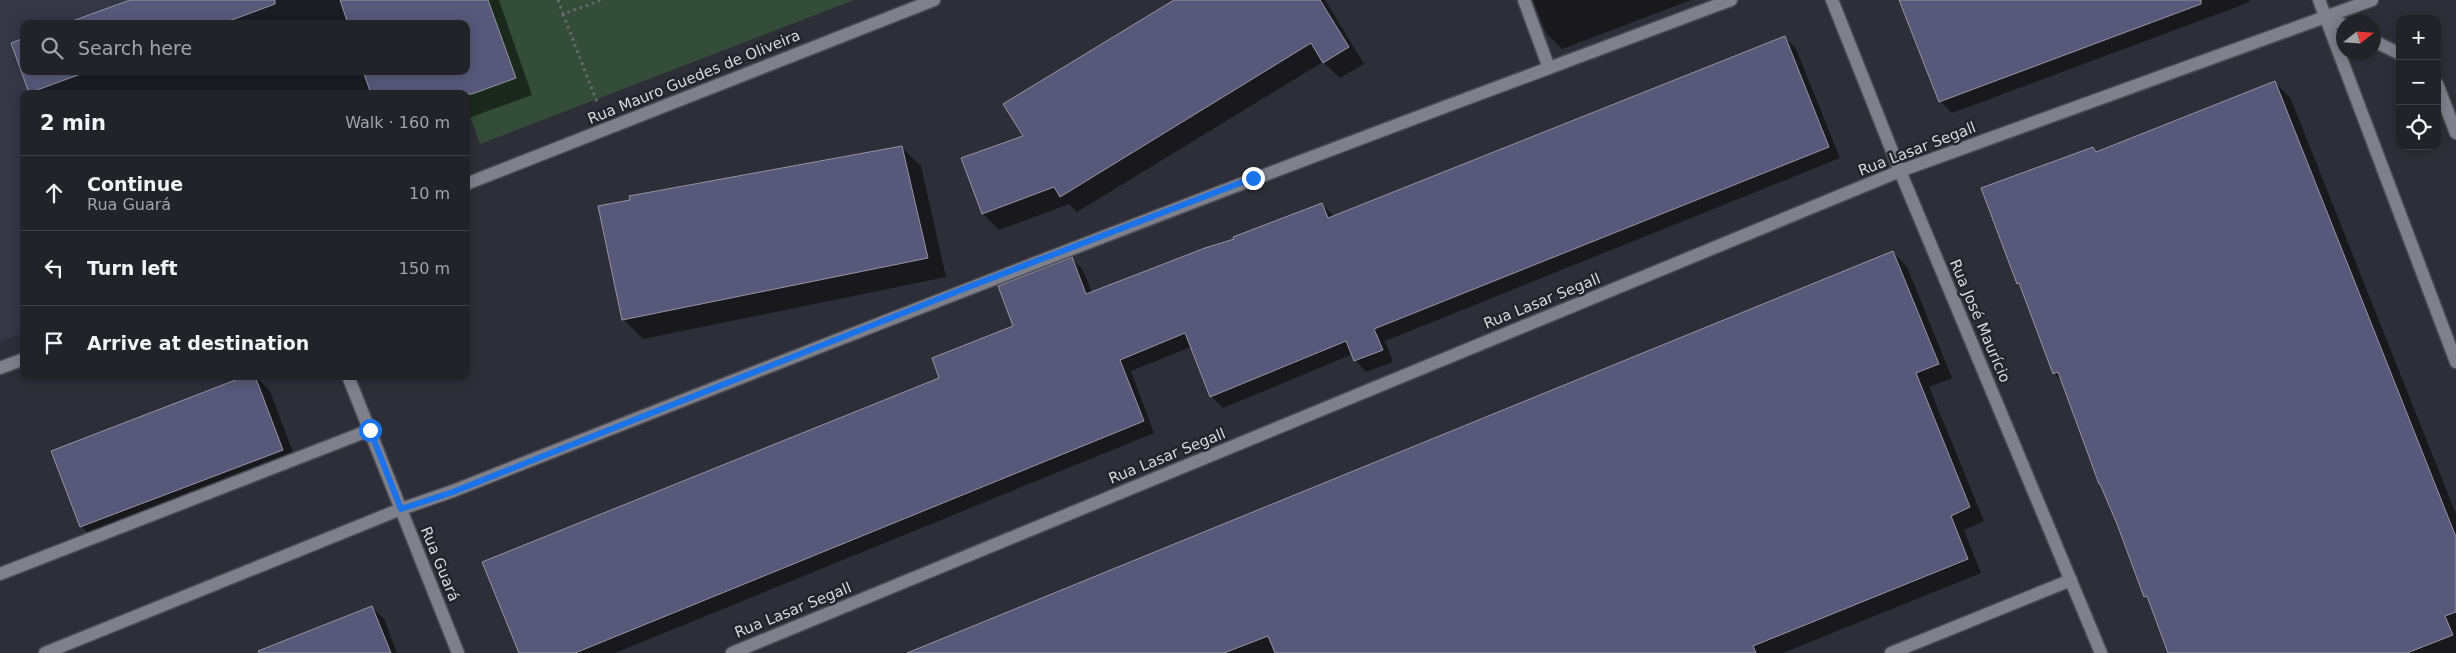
<!DOCTYPE html>
<html lang="en">
<head>
<meta charset="utf-8">
<style>
  body { margin:0; font-family:"DejaVu Sans",sans-serif; background:#2a2a31; color:#f1f3f6 }
  .controls { position:absolute; right:15px; top:15px; display:grid; overflow:hidden; border-radius:10px; box-shadow:0 2px 12px #0003 }
  .controls button { width:45px; height:45px; display:grid; place-items:center; padding:0; border:0; border-bottom:1px solid #3f3f46; background:#222229; color:#f1f3f6; font:25px sans-serif }
  .compass { position:absolute; left:2336px; top:15px; width:45px; height:45px; border-radius:50%; background:#222229; box-shadow:0 2px 12px #0003; rotate:73deg }
  .stop { position:absolute; width:15px; height:15px; margin:-11px; border:4px solid #1a73e8; border-radius:50%; background:#fff }
  .stop.end { background:#1a73e8; border-color:#fff; box-shadow:0 1px 5px #0008 }
  .list { margin:0; padding:0; list-style:none }
  h2 { display:flex; justify-content:space-between; align-items:center; height:65px; margin:0; padding:0 20px; font-size:21px }
  h2 small { font-size:16px; font-weight:400; color:#a2a4a8 }
  .list li { display:grid; grid-template-columns:32px 1fr auto; gap:15px; align-items:center; box-sizing:border-box; height:75px; padding:0 20px; border-top:1px solid #3f3f46 }
  .list b { display:block; font-size:19px; white-space:nowrap }
  .list p { margin:0; font-size:16px; white-space:nowrap; color:#a2a4a8 }
  .list em { font-size:16px; font-style:normal; color:#a2a4a8 }
  .icon { flex:none; width:28px; height:28px; fill:none; stroke:currentColor; stroke-width:2; stroke-linecap:round; stroke-linejoin:round }
  .map { position:relative; flex:none; width:2456px; height:653px; overflow:hidden }
  .search { position:absolute; background:#222229; box-shadow:0 2px 12px #0003; left:20px; top:20px; width:450px; height:55px; display:flex; align-items:center; gap:12px; box-sizing:border-box; padding:0 18px; border-radius:10px; color:#a2a4a8; font-size:19px }
  .panel { position:absolute; background:#222229; box-shadow:0 2px 12px #0003; left:20px; top:90px; width:450px; height:290px; border-radius:10px }
  .map>svg:first-child { display:block }
  .built { fill:#353646 }
  .green { fill:#334d38 }
  .shadow { fill:#0007 }
  .building { fill:#58597a; stroke:#9495a1 }
  .lines { fill:none; stroke-linecap:round; stroke-linejoin:round }
  .minor-casing { stroke:#4c4c54; stroke-width:15 }
  .path { stroke:#676870; stroke-width:3; stroke-dasharray:2.5 4; stroke-linecap:butt }
  .minor { stroke:#7f808b; stroke-width:12 }
  .route { stroke:#1a73e8; stroke-width:6 }
  .labels { text-anchor:middle; dominant-baseline:central; stroke-width:5; stroke-linejoin:round; paint-order:stroke }
  .street-label { font-size:15px; fill:#d7d7dd; stroke:#23242d }
</style>
</head>
<body>
<div class="map">
<svg width="2456" height="653" viewBox="0 0 2456 653">
  <rect width="100%" height="100%" fill="#2d2e37"/>
  <path class="built" d="M0,0h380l9,24h-365v47h381l8,23h-389v239l-24,9z"/>
  <path class="green" d="M429,0h425l-374,144 -14,-39v-81z"/>
  <g class="shadow">
    <path d="M134,0h365l33,95 -66,24v-25h-436l-17,-50 11,27h442v-47h-398z"/>
    <path d="M1176,0h149l39,64 -24,14 -17,-16 -246,150 -8,-8 -70,26 -16,-16 -21,-55 63,-23z"/>
    <path d="M1533,0h158l-129,49 -16,-16z"/>
    <path d="M1901,0h348l1,2 -298,111 -12,-12z"/>
    <path d="M1785,37l11,12 44,109 -455,183 8,21 -27,10 -11,-12 -2,-6 -130,54 -12,-12 -20,-49 -60,24 23,62 -539,220h-95l421,-275 74,-52 57,-67 11,11 9,23 143,-53 87,-36 12,12z"/>
    <path d="M2275,83l15,14 166,417v139h-286l-20,-53 -5,-4 -82,-214 -9,-9 39,-225 5,5z"/>
    <path d="M901,147l20,19 25,111 -303,62 -19,-19z"/>
    <path d="M1893,252l14,15 45,111 -23,9 55,134 -20,9 17,43 -198,80h-873z"/>
    <path d="M255,376l15,15 28,75 -201,76 -16,-16z"/>
    <path d="M372,607l12,12 13,34h-138z"/>
  </g>
  <g class="building">
    <path d="M130,0h145v4l-54,20h-157z"/>
    <path d="M340,0h148l28,78 -44,16h-101l-8,-23h103v-47h-118z"/>
    <path d="M1174,0h146l29,47 -26,16 -12,-20 -251,154 -6,-10 -72,27 -21,-56 62,-22 -20,-32z"/>
    <path d="M1899,0h302v4l-262,98z"/>
    <path d="M1785,36l44,111 -455,182 9,21 -29,11 -8,-20 -136,56 -25,-64 -65,27 24,61 -569,232h-56l-37,-91 457,-184 -7,-20 81,-32 -15,-40 74,-29 14,37 119,-46 29,-9 -1,-2 89,-34 6,15z"/>
    <path d="M24,38v33h65l-60,22 -18,-50z"/>
    <path d="M2275,81l181,456v75l-11,4 8,19 -46,18h-239l-21,-57 -3,1 -27,-73 -17,-40h-1l-41,-112 -5,2 -34,-91 -2,1 -36,-96 112,-41 3,5z"/>
    <path d="M902,146l26,112 -306,62 -24,-114 32,-6 -1,-4z"/>
    <path d="M1893,251l46,113 -23,9 54,134 -19,9 17,43 -215,87 3,7h-481l-7,-17 -44,17h-317z"/>
    <path d="M246,376h9l28,74 -203,77 -29,-76z"/>
    <path d="M372,606l19,47h-132l-1,-2z"/>
  </g>
  <g class="lines">
    <g class="minor-casing">
      <g id="minor">
        <path d="M1832,0l68,171 201,482"/>
        <path d="M2319,0l137,362"/>
        <path d="M2325,16l19,9"/>
        <path d="M2374,41l26,13"/>
        <path d="M1549,68l182,-68"/>
        <path d="M2437,84l19,49"/>
        <path d="M466,184l468,-184"/>
        <path d="M0,368l24,-9"/>
        <path d="M348,376l110,277"/>
        <path d="M0,574l370,-144"/>
        <path d="M45,653l356,-144 52,-18c364,-144 729,-287 1096,-423l-25,-68"/>
        <path d="M732,653l1168,-482 472,-171"/>
        <path d="M1891,653l180,-73"/>
      </g>
    </g>
    <g class="path">
      <path d="M558,0l5,14 39,-14"/>
      <path d="M563,14l34,88"/>
    </g>
    <use href="#minor" class="minor"/>
  </g>
  <g class="lines">
    <path class="route" d="M370,430l31,79 52,-17 513,-204 287,-110"/>
  </g>
  <g class="labels">
    <g class="street-label">
      <text transform="translate(694 77) rotate(-22)">Rua Mauro Guedes de Oliveira</text>
      <text transform="translate(1917 149) rotate(-21)">Rua Lasar Segall</text>
      <text transform="translate(1542 301) rotate(-22)">Rua Lasar Segall</text>
      <text transform="translate(1980 321) rotate(67)">Rua José Maurício</text>
      <text transform="translate(1167 456) rotate(-22)">Rua Lasar Segall</text>
      <text transform="translate(440 564) rotate(68)">Rua Guará</text>
      <text transform="translate(793 610) rotate(-22)">Rua Lasar Segall</text>
    </g>
  </g>
</svg>
<div class="controls">
<button>+</button>
<button>−</button>
<button><svg class="icon" aria-label="locate" viewBox="0 0 24 24"><circle cx="12" cy="12" r="6"/><path d="M12 2v4M12 18v4M2 12h4M18 12h4"/></svg></button>
</div>
<svg class="compass" viewBox="-18 -18 36 36"><path d="M0-13l5 13h-10z" fill="#e53935"/><path d="M0 13l5-13h-10z" fill="#a2a4a8"/></svg>
<div class="stop" style="left:370px;top:430px"></div>
<div class="stop end" style="left:1253px;top:178px"></div>
<div class="search"><svg class="icon" aria-label="search" viewBox="0 0 24 24"><circle cx="10" cy="10" r="6"/><path d="M15 15l6 6"/></svg>Search here</div>
<section class="panel">
<h2>2 min<small>Walk · 160 m</small></h2>
<ul class="list">
<li><svg class="icon" aria-label="ahead" viewBox="0 0 24 24"><path d="M12 20V5M6 11l6-6 6 6"/></svg><div><b>Continue</b><p>Rua Guará</p></div><em>10 m</em></li>
<li><svg class="icon" aria-label="left" viewBox="0 0 24 24"><path d="M17 20v-9H6M10 6l-5 5 5 5"/></svg><div><b>Turn left</b></div><em>150 m</em></li>
<li><svg class="icon" aria-label="arrive" viewBox="0 0 24 24"><path d="M6 21V4h12l-3 4 3 4H6"/></svg><div><b>Arrive at destination</b></div></li>
</ul>
</section>
</div>
</body>
</html>
